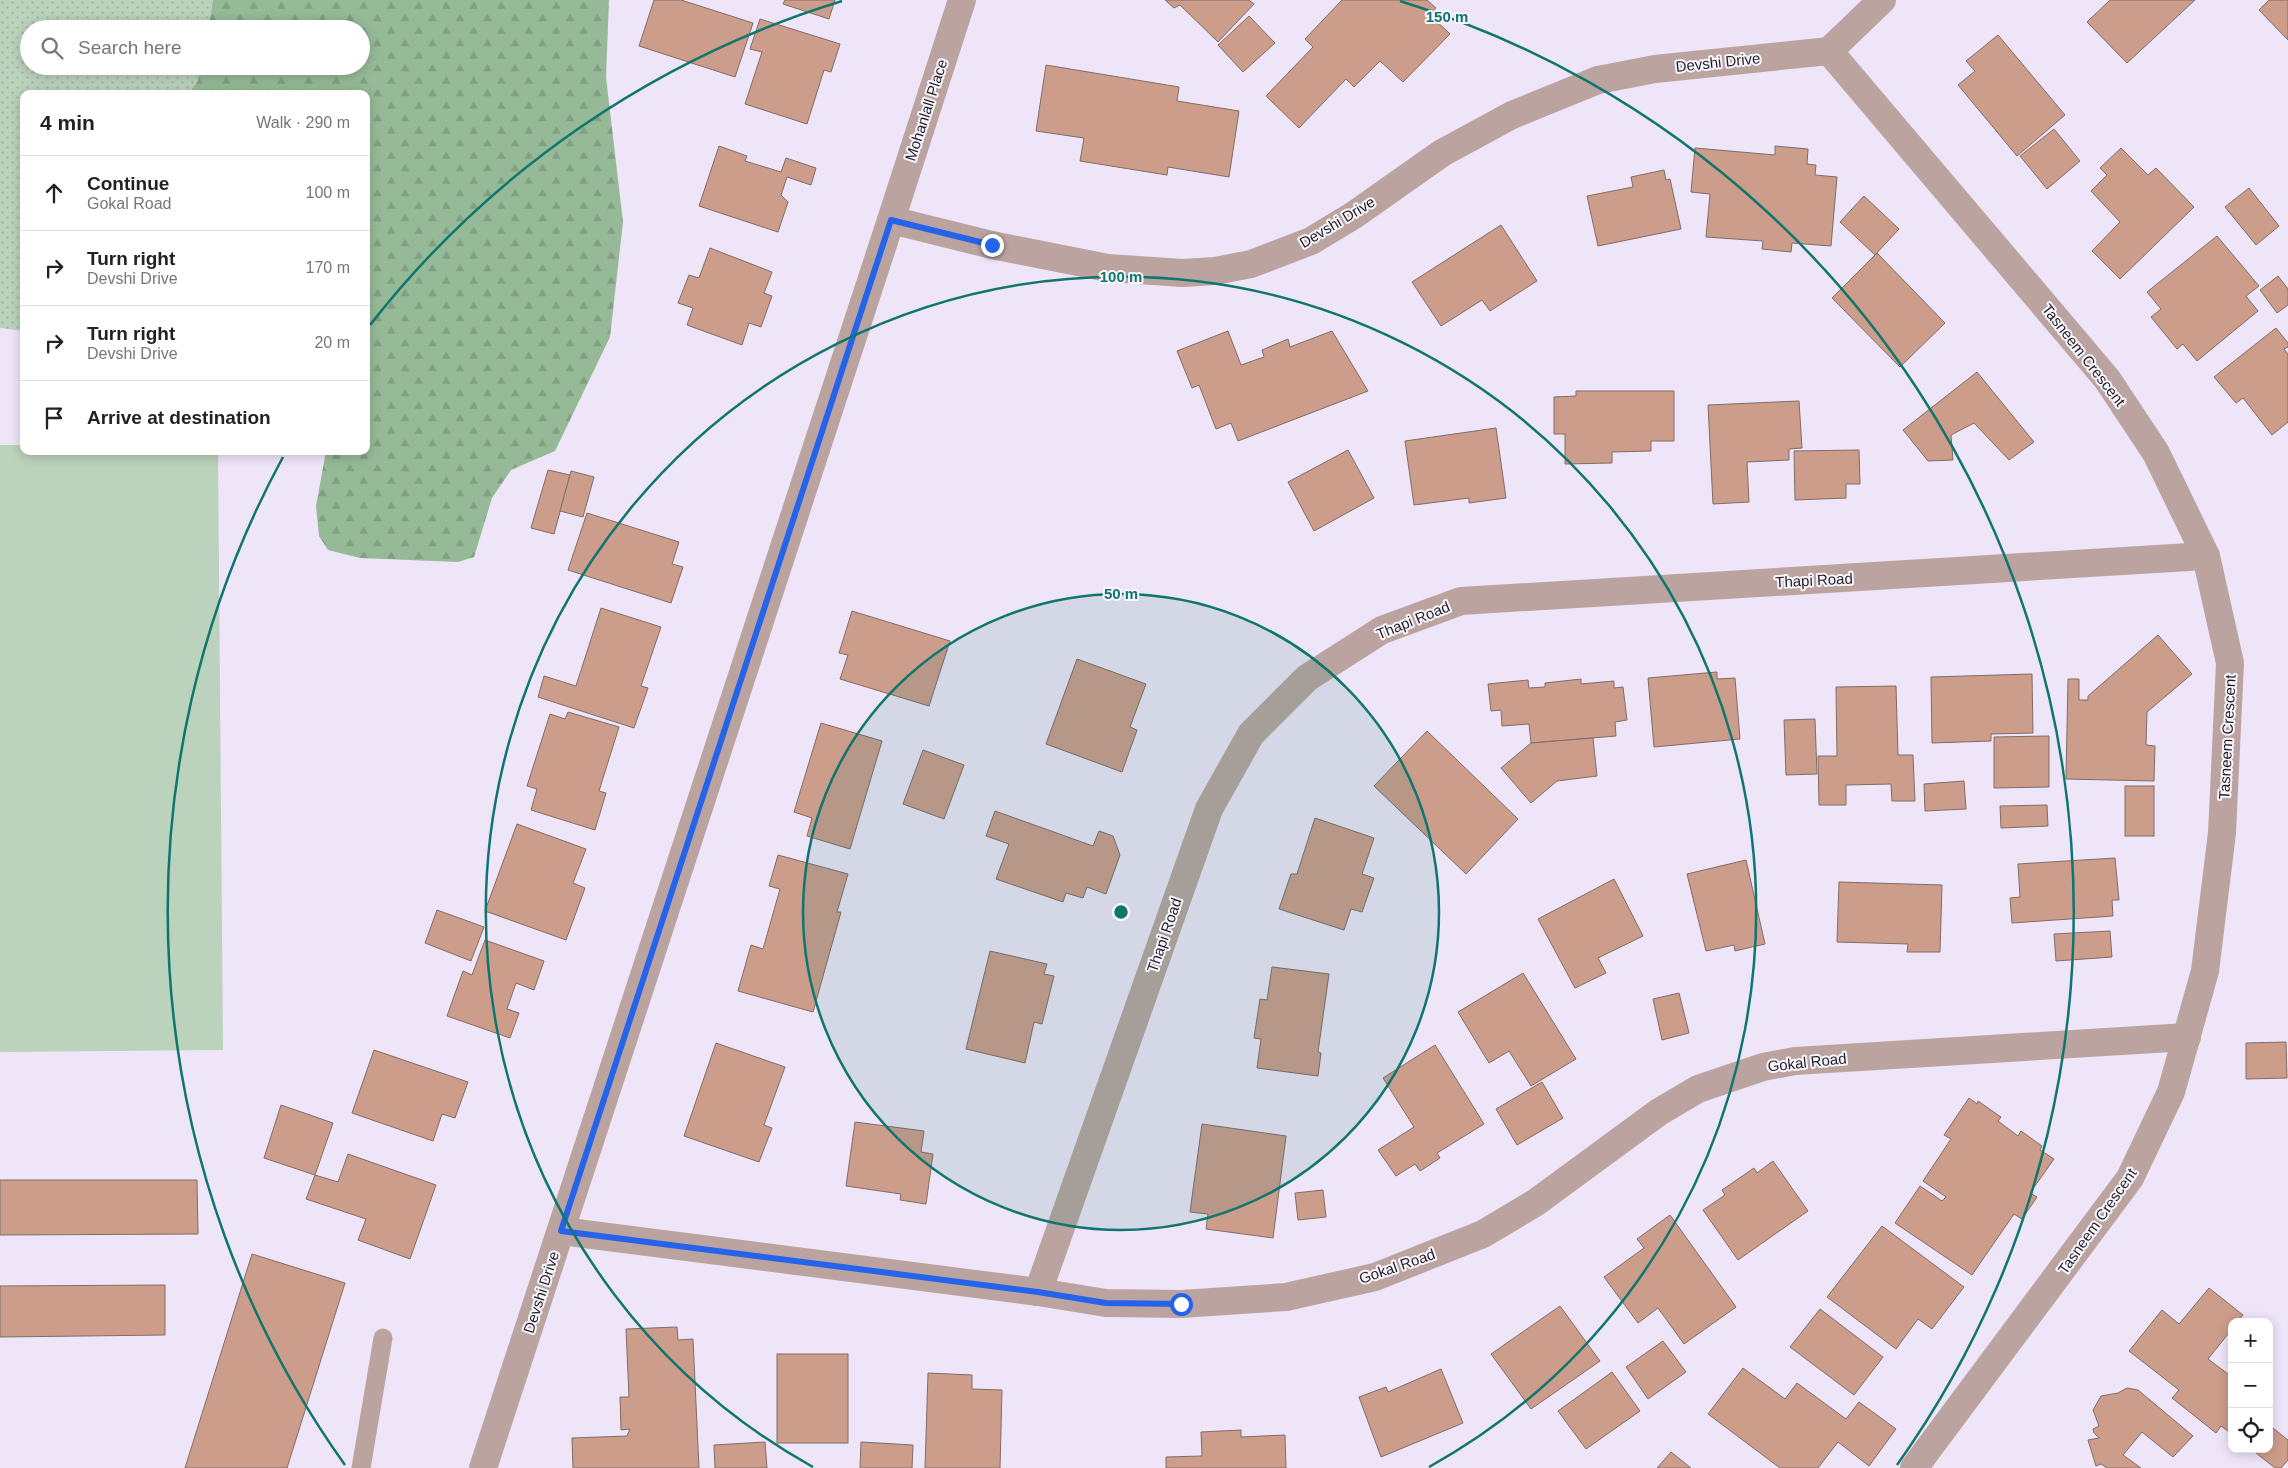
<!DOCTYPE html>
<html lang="en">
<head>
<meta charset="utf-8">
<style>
  body { margin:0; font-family:Helvetica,sans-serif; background:#f6f6f6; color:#222 }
  .controls { position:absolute; right:15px; bottom:15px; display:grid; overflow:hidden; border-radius:10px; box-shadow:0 2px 12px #0003 }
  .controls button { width:45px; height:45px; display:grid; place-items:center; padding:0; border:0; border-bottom:1px solid #e0e0e0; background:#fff; color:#222; font:25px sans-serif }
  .stop { position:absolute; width:15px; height:15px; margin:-11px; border:4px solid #2563eb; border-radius:50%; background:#fff }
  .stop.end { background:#2563eb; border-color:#fff; box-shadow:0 1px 5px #0008 }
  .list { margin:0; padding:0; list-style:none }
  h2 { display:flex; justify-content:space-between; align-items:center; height:65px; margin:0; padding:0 20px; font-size:21px }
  h2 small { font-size:16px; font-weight:400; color:#767676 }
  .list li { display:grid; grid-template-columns:32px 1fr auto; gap:15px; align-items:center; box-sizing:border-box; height:75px; padding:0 20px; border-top:1px solid #e0e0e0 }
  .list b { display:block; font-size:19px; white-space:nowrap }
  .list p { margin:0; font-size:16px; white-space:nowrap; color:#767676 }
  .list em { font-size:16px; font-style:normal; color:#767676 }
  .icon { flex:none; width:28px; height:28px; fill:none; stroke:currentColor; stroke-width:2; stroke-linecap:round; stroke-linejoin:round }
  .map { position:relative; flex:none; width:2288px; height:1468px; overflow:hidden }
  .search { position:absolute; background:#fff; box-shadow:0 2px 12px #0003; left:20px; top:20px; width:350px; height:55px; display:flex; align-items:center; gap:12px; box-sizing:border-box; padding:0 18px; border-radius:28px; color:#767676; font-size:19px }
  .panel { position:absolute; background:#fff; box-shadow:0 2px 12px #0003; left:20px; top:90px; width:350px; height:365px; border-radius:10px }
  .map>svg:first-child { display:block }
  .grass { fill:url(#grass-dots) }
  .forest { fill:url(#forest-firs) }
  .pitch { fill:#bbd2bc }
  .building { fill:#cd9d8c; stroke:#806c65 }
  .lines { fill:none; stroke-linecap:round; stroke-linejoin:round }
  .lane { stroke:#bba4a0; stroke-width:19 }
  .street { stroke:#bba4a0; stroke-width:28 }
  .route { stroke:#2563eb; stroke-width:6 }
  .ring { fill:none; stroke:#0f766e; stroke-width:2.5 }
  .labels { text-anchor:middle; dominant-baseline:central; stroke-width:4; stroke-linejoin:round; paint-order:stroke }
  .street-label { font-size:15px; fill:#201d24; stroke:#f9f5fd }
  .centre { fill:#0f766e; stroke:#f9f5fd; stroke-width:2.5 }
  .ring-label { font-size:15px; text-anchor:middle; font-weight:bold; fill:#0f766e; stroke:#f9f5fd; stroke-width:4; stroke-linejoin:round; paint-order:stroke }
</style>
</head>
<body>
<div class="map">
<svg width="2288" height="1468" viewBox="0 0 2288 1468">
  <defs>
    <pattern id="grass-dots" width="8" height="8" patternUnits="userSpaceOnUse" patternTransform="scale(1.25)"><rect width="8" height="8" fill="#bbd2bc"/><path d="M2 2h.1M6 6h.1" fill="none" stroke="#a0b4a1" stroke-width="1.8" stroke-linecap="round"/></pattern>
    <pattern id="forest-firs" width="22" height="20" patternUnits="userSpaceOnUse" patternTransform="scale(1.25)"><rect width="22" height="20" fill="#96ba97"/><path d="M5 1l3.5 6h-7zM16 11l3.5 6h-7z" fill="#819f82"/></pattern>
  </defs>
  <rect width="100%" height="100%" fill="#efe5f8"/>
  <path class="grass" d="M0,0h213l-5,29h-179v37h172l-3,15 -10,13h-164v237l-24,-3z"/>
  <path class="forest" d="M213,0h396l-3,77 17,145 -13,115 -55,114 -44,19 -19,28 -18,59 -16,5 -98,-4 -32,-8 -9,-14 -3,-30 10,-55h40v-357h-178l10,-13 3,-15h160v-37h-153z"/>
  <path class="pitch" d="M0,445h24v6h194l5,599 -223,2z"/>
  <g class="building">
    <path d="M654,0h27l72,23 -18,54 -96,-31z"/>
    <path d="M785,0h50l-6,19 -46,-15z"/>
    <path d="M1165,0h84l5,4 -36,38 -38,-37 -6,3z"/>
    <path d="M1342,0h85l9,8 -7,6 21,20 -47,48 -23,-21 -26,26 -8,-8 -47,49 -33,-32 47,-49 -8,-8z"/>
    <path d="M2110,0h85l-68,63 -40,-41z"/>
    <path d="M2269,0h19v40l-29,-30z"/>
    <path d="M1249,16l26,27 -32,29 -25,-27z"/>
    <path d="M760,19l80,25 -9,28 -7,-2 -17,54 -62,-20 17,-52 -12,-3z"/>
    <path d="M1998,35l67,80 -48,41 -59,-71 17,-14 -9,-10z"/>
    <path d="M1046,65l133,22 -2,14 62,10 -10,66 -61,-10 -1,8 -87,-14 4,-23 -48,-7z"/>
    <path d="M2054,129l26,32 -33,28 -27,-33z"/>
    <path d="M719,146l28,10 -2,5 36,11 5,-14 30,10 -5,17 -24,-8 -6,18 7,7 -10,30 -79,-26z"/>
    <path d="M1775,146l33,3 -1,15 9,1 -1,10 22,2 -6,69 -39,-3 -1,9 -29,-3 1,-8 -57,-4 4,-43 -19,-2 4,-44 80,7z"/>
    <path d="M2121,148l27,27 8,-7 38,39 -74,72 -28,-28 28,-29 -29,-31 16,-16 -7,-7z"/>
    <path d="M1664,170l2,10 4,-1 11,50 -83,17 -11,-50 46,-9 -2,-10z"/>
    <path d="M2249,188l30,38 -23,19 -31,-38z"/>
    <path d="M1864,196l35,33 -24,26 -35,-33z"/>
    <path d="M1501,225l36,56 -47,30 -8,-11 -41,26 -29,-44z"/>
    <path d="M2217,236l42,50 -13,10 12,15 -61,50 -14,-17 -6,5 -26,-32 10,-8 -14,-17z"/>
    <path d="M710,248l62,24 -8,21 8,3 -11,31 -12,-4 -7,22 -55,-20 6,-17 -15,-5 11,-28 10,3z"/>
    <path d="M1877,253l68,70 -45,44 -68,-69z"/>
    <path d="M2278,276l10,13v16l-11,8 -17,-23z"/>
    <path d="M2276,328l12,15v4l-4,2 4,5v68l-16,13 -29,-37 -7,5 -22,-26z"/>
    <path d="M1228,331l13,34 23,-8 -2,-7 26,-11 2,8 42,-16 36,60 -130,50 -7,-18 -15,6 -17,-44 -7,3 -15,-37z"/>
    <path d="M1977,372l57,70 -25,18 -35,-37 -23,12 2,25 -25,1 -25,-31z"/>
    <path d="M1576,391h98v50h-23v10l-39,1v11l-47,1v-30h-11v-37l22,-1z"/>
    <path d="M1799,401l3,47 -13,1v11l-42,2 2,40 -36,2 -5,-99z"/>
    <path d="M1496,428l10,70 -37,5v-5l-55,7 -9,-64z"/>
    <path d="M1348,450l26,48 -60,33 -26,-49z"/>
    <path d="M1859,450l1,34h-14v14l-51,2 -1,-49z"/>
    <path d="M548,470l22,5 -16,59 -23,-6z"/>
    <path d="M571,471l23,6 -11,40 -23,-6z"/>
    <path d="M587,513l92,29 -7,22 11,3 -12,36 -103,-33z"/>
    <path d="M601,608l60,19 -20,59 7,2 -14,40 -96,-31 6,-21 32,10z"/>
    <path d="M852,611l98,30 -21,65 -89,-27 8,-24 -9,-2z"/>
    <path d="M2158,635l34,39 -45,38 -1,33 9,1 -1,35 -88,-2 2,-100h11v21h9v-4z"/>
    <path d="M1077,659l69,25 -16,43 7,3 -15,42 -76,-28z"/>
    <path d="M1717,672v7l18,-1 5,61 -86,8 -6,-69z"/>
    <path d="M2032,674l1,59 -42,1v7l-59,2 -1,-66z"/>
    <path d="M1581,679v5l33,-3v7l9,-1 4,33 -12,2 1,14 -85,7 -2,-19 -27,2 -1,-16 -10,1 -3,-27 40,-4 1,8 16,-1v-4z"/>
    <path d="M1896,686l2,69h15l2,46h-23l-1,-17 -45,1v20h-27l-1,-49h19l-1,-69z"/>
    <path d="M568,712l51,15 -20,64 7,2 -11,37 -64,-20 6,-21 -10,-3 23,-72 15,5z"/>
    <path d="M1815,719l2,55 -31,1 -2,-55z"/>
    <path d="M821,723l61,18 -32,108 -43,-13 5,-18 -18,-6z"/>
    <path d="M1427,731l91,88 -52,55 -92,-88z"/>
    <path d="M2049,736v51l-55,1v-51z"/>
    <path d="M1593,738l4,38 -40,5 -26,22 -30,-35 30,-25z"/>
    <path d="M923,750l41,15 -20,54 -41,-15z"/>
    <path d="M1964,781l2,28 -41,2 -1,-27z"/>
    <rect x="2125" y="786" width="29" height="50"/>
    <path d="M2047,805l1,21 -47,2 -1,-22z"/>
    <path d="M995,811l98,35 6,-15 14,5 7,19 -14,39 -19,-7 -4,11 -17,-5 -3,9 -67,-23 13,-35 -23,-8z"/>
    <path d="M1315,818l59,20 -12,36 12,4 -12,34 -11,-3 -7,21 -65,-21 12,-35h6z"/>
    <path d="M517,824l69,25 -13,34 12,5 -19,52 -81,-29z"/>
    <path d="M778,855l70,19 -11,38h4l-28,100 -75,-21 13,-46 12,4 17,-60 -11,-3z"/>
    <path d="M2115,858l4,42h-7l1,16 -101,7 -2,-25 10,-1 -2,-33z"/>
    <path d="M1746,860l19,84 -30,7 -1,-6 -28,6 -19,-77z"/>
    <path d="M1614,879l29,57 -45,22 8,15 -31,15 -37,-69z"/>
    <path d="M1839,882l103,3 -2,67h-33l1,-8 -71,-2z"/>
    <path d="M437,910l47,17 -13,34 -46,-18z"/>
    <path d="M2110,931l2,26 -56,4 -2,-27z"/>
    <path d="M485,940l59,21 -10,29 -18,-7 -9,26 12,4 -9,25 -63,-22 16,-45 9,4z"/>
    <path d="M990,951l57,13 -3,10 10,2 -12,48 -8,-2 -9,41 -59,-14z"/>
    <path d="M1272,967l57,7 -11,78 3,1 -3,23 -61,-8 4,-29 -7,-1 6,-39 7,1z"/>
    <path d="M1523,973l53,86 -45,27 -22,-35 -20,12 -31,-51z"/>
    <path d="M1679,993l10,40 -27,7 -9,-41z"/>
    <path d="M2286,1042l1,36 -41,1v-36z"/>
    <path d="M716,1043l69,24 -21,58 8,3 -13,34 -75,-26z"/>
    <path d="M1435,1045l49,79 -47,29 3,5 -20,13 -5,-7 -19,12 -18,-26 36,-23 -31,-49z"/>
    <path d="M374,1050l94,32 -13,36 -13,-4 -9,27 -81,-28z"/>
    <path d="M1542,1082l21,36 -46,27 -21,-36z"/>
    <path d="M1969,1098l8,6 1,-3 23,16 -3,4 20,15 3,-5 21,15 -2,4 14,9 -24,34 7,4 -15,22 -8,-5 -42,61 -77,-52 25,-37 22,15 4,-4 -23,-16 28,-42 -7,-4z"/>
    <path d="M281,1105l52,18 -18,52 -51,-17z"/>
    <path d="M855,1122l69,9 -3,21 12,2 -7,50 -26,-4 1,-6 -55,-8z"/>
    <path d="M1202,1124l84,12 -13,102 -67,-9 2,-15 -18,-2z"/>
    <path d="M348,1154l88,31 -26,74 -52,-19 8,-21 -60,-20 9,-24 23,7z"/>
    <path d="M1773,1161l35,50 -70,49 -35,-50 22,-15 -3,-5 32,-22 3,5z"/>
    <path d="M0,1180h197l1,54 -198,1z"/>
    <path d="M1323,1190l3,27 -28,3 -3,-27z"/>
    <path d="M1670,1215l66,92 -52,37 -26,-36 -20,15 -34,-46 40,-29 -7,-9z"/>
    <path d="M1882,1226l82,61 -32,42 -14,-10 -22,30 -69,-52z"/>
    <path d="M252,1254l93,29 -58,185h-102z"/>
    <path d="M165,1285v50l-165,2v-51z"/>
    <path d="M2209,1288l34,27 -6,7h-5v7l-24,30 24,18v57l-11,-8 -5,7 -44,-35 7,-8 -50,-39 33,-41 17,14z"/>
    <path d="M1560,1306l40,55 -69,48 -40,-55z"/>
    <path d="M1820,1309l63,48 -29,38 -64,-48z"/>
    <path d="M677,1327l1,13 15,-1 6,129h-126l-1,-30 55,-2 3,-7 -9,1 -1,-33h9l-3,-68z"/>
    <path d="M1663,1341l23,31 -38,27 -22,-32z"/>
    <rect x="777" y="1354" width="71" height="89"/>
    <path d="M1743,1368l42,31 12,-16 49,36 13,-17 37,27 -27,37 -31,-24 -20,26h-38l-72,-54z"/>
    <path d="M1441,1369l22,54 -82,34 -22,-60 27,-10 2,5z"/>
    <path d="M1612,1372l28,39 -54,38 -28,-38z"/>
    <path d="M928,1373l44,2v14l30,1 -2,78h-75z"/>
    <path d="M2127,1388l11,2 55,46 -20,21 -31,-25 -19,23 18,13h-34l-6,-4 -5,2 -8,-26 11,-2 -5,-5 -1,-4 6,-3 -6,-16 8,-14 17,-3z"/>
    <path d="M2269,1425l19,15v20l-7,8h-6l-24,-19h18z"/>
    <path d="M1241,1430v7l44,-2 1,33h-120v-11l36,-1 -1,-24z"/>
    <path d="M765,1442l2,26h-52l-1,-23z"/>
    <path d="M861,1442l52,3 -1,23h-52z"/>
    <path d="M1671,1452l20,16h-34z"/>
  </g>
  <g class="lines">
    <path class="lane" d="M361,1468l22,-130"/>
    <g class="street">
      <path d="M1829,51l278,328 49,74 50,103 24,107 -8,170 -17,138 -34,121 -41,86 -216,290"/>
      <path d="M891,220l71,-220"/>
      <path d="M561,1231l477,61 68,11 75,1 105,-7 89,-20 108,-43 52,-31 124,-91 39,-23 65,-22 32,-6 392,-24"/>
      <path d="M1038,1292l171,-483 42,-75 56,-56 75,-48 79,-29 745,-45"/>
      <path d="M483,1468l408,-1248 101,25 116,23 75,5 32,-2 36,-7 60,-23 43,-26 88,-62 70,-38 86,-35 57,-11 174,-18 53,-51"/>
    </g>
  </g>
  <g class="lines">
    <path class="route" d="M992,245l-101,-25 -330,1011 477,61 68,11 75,1"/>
  </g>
  <circle cx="1121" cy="912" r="318" fill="#0f766e" fill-opacity=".12"/>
  <g class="ring">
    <circle cx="1121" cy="912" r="318"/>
    <path d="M813 1467A635 635 0 1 1 1429 1467"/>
    <path d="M345 1465A953 953 0 0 1 283 457M370 325A953 953 0 0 1 842 1M1400 1A953 953 0 0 1 1897 1465"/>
  </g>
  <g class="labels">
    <g class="street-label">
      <text transform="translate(1718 62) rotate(-6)">Devshi Drive</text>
      <text transform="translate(926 110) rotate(-72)">Mohanlall Place</text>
      <text transform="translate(1337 222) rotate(-31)">Devshi Drive</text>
      <text transform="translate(2084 355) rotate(52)">Tasneem Crescent</text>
      <text transform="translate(1814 580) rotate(-3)">Thapi Road</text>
      <text transform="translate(1413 620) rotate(-22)">Thapi Road</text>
      <text transform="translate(2227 737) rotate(-87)">Tasneem Crescent</text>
      <text transform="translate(1164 935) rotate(-71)">Thapi Road</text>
      <text transform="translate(1807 1062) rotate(-6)">Gokal Road</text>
      <text transform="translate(2097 1221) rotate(-55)">Tasneem Crescent</text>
      <text transform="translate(1397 1266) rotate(-19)">Gokal Road</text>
      <text transform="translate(541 1292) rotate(-72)">Devshi Drive</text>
    </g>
  </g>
  <circle cx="1121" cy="912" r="8" class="centre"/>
  <g class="ring-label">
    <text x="1447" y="22">150 m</text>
    <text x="1121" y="282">100 m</text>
    <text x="1121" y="599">50 m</text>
  </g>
</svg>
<div class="controls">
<button>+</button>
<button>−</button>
<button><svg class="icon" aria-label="locate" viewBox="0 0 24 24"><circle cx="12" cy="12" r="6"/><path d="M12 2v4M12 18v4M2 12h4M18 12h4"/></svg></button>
</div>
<div class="stop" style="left:1181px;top:1304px"></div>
<div class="stop end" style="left:992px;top:245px"></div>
<div class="search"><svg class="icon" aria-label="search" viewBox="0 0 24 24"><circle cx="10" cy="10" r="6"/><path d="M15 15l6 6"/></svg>Search here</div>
<section class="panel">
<h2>4 min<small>Walk · 290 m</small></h2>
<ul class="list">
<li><svg class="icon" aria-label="ahead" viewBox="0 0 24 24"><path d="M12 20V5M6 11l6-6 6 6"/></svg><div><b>Continue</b><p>Gokal Road</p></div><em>100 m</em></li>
<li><svg class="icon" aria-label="right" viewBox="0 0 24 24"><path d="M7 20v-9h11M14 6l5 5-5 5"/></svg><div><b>Turn right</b><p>Devshi Drive</p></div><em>170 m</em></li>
<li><svg class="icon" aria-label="right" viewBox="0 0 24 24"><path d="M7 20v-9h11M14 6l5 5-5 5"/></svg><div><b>Turn right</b><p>Devshi Drive</p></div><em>20 m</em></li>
<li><svg class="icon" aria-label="arrive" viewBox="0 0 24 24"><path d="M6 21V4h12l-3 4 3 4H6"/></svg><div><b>Arrive at destination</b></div></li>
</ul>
</section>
</div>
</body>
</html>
